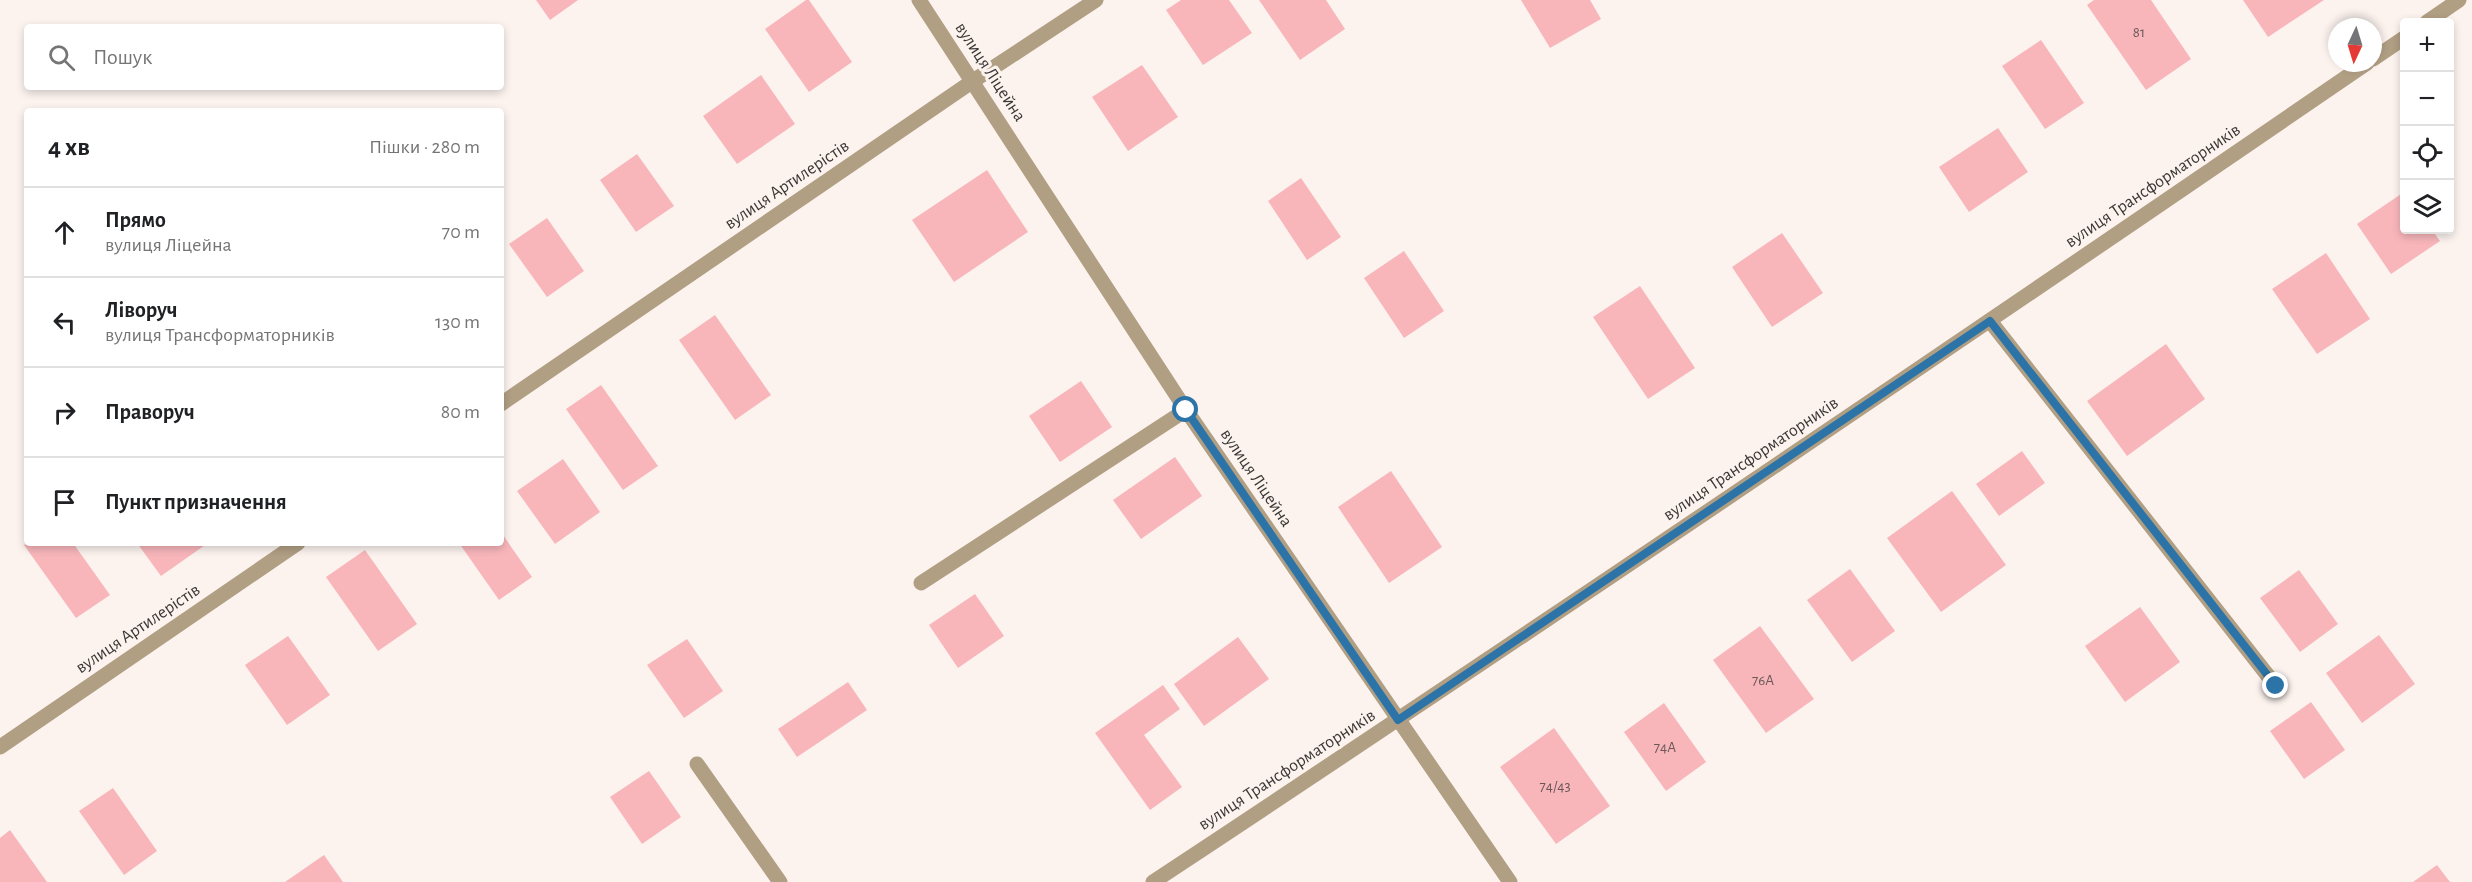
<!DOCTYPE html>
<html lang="uk">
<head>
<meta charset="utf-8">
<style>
  body { margin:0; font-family:"Alegreya Sans",sans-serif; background:#f6f6f6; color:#202124 }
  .controls { position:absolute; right:18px; top:18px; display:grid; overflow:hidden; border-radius:6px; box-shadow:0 3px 9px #0003 }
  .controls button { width:54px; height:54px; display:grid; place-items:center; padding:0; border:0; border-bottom:2px solid #e0e0e0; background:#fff; color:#202124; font:30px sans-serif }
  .compass { position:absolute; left:2328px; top:18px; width:54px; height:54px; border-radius:50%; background:#fff; box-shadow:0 3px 9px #0003; rotate:184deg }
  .stop { position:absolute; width:18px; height:18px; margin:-14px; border:4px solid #2c73a7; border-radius:50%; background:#fff }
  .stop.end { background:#2c73a7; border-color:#fff; box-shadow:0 2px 6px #0008 }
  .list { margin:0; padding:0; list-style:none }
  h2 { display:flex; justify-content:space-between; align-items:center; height:78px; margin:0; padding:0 24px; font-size:26px }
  h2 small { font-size:20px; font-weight:400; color:#757577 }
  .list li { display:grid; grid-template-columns:39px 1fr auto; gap:18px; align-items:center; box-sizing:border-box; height:90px; padding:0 24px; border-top:2px solid #e0e0e0 }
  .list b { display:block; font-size:22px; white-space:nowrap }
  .list p { margin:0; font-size:20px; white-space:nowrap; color:#757577 }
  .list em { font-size:20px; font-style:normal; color:#757577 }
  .icon { flex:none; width:33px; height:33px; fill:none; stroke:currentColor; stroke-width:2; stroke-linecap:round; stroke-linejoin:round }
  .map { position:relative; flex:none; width:2472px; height:882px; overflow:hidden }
  .search { position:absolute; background:#fff; box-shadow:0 3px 9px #0003; left:24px; top:24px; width:480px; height:66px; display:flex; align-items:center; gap:15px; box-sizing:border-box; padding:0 21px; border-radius:6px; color:#757577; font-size:22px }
  .panel { position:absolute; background:#fff; box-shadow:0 3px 9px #0003; left:24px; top:108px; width:480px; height:438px; border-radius:6px }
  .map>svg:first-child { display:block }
  .building { fill:#f8b6bb }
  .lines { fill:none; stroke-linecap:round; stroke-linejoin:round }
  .service { stroke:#b19f84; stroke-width:15 }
  .minor { stroke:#b19f84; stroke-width:15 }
  .route { stroke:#2c73a7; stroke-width:8 }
  .labels { text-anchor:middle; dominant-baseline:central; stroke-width:6; stroke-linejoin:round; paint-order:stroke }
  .number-label { font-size:15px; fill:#6a5756 }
  .street-label { font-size:18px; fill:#3a3735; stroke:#fcf3ef }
</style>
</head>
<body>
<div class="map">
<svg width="2472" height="882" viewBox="0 0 2472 882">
  <rect width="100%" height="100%" fill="#fcf3ef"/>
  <g class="building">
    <path d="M536,0h42l-28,20z"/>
    <path d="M806,0h3l43,62 -43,30 -44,-63z"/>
    <path d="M1181,0h48l23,33 -49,32 -37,-55z"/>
    <path d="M1259,0h67l19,29 -45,31z"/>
    <path d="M1521,0h69l11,19 -51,29z"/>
    <path d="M2094,0h57l40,59 -45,31 -59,-85z"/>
    <path d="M2243,0h81l-56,37z"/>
    <path d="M2041,40l43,63 -39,26 -43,-63z"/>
    <path d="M1142,65l36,52 -50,34 -36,-54z"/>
    <path d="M761,75l34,49 -58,40 -34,-48z"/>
    <path d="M1998,128l30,44 -59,40 -30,-45z"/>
    <path d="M637,154l37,52 -38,26 -36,-52z"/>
    <path d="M987,170l41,62 -74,50 -42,-62z"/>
    <path d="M1301,178l40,59 -34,23 -39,-59z"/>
    <path d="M2404,192v38h28l8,11 -49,33 -34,-50z"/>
    <path d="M547,218l37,53 -37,26 -38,-53z"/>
    <path d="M1782,233l41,60 -51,34 -40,-60z"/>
    <path d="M1404,251l40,60 -40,27 -40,-60z"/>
    <path d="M2326,253l44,66 -53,35 -45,-65z"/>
    <path d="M1640,286l55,82 -47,31 -55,-82z"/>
    <path d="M715,315l56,80 -36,25 -56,-80z"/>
    <path d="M2166,344l39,55 -78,57 -40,-55z"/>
    <path d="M1081,381l31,46 -52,35 -31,-46z"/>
    <path d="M601,385l57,81 -35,24 -57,-81z"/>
    <path d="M2022,451l23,32 -46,33 -23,-32z"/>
    <path d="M1175,457l27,39 -61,43 -28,-39z"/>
    <path d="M563,459l37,53 -45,32 -38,-53z"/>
    <path d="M1391,471l51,76 -53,36 -51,-76z"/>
    <path d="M1952,491l54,74 -65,47 -54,-74z"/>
    <path d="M501,532l31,45 -33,23 -40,-57h42z"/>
    <path d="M28,543h45l37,52 -34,23 -52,-73z"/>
    <path d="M137,543h71l-47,33z"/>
    <path d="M365,550l52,74 -39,27 -52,-74z"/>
    <path d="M1850,569l45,62 -43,31 -45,-62z"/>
    <path d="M2299,570l39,54 -38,28 -40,-54z"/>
    <path d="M975,594l29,42 -46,32 -29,-43z"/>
    <path d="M2140,607l40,55 -55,40 -40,-56z"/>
    <path d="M1760,626l54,73 -48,34 -53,-73z"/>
    <path d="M2379,635l36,49 -53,39 -36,-50z"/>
    <path d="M288,636l42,59 -43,30 -42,-60z"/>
    <path d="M1238,637l31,42 -65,47 -30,-42z"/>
    <path d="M687,639l36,52 -39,27 -37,-53z"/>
    <path d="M848,682l19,28 -70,47 -19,-28z"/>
    <path d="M1163,685l17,24 -36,26 38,52 -32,23 -55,-77z"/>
    <path d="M2311,702l34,48 -41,29 -34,-48z"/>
    <path d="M1664,703l42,59 -40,29 -42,-59z"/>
    <path d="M1554,728l56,78 -54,38 -56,-77z"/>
    <path d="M649,771l32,46 -39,27 -32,-47z"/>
    <path d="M113,788l44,63 -33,24 -45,-64z"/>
    <path d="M10,830l37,52h-47v-44z"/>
    <path d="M324,855l19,27h-58z"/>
    <path d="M2437,865l13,17h-37z"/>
  </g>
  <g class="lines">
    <g class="service">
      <path d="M1990,321l286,365"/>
      <path d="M921,583l265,-173"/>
      <path d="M697,764l83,118"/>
    </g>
    <g class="minor">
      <path d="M919,0l267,410 324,472"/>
      <path d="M2427,22l32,-22"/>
      <path d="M2373,59l31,-21"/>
      <path d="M501,404l472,-323 123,-81"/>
      <path d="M0,747l298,-204"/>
      <path d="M1153,882c407,-269 811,-543 1214,-819"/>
    </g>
  </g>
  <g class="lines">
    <path class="route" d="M1186,410l212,310 592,-399 286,365"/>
  </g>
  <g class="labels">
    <g class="number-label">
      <text x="2139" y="32">81</text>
      <text x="1763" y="680">76А</text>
      <text x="1665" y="747">74А</text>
      <text x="1555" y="786">74/43</text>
    </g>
    <g class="street-label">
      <text transform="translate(990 72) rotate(57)">вулиця Ліцейна</text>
      <text transform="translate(787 185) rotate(-34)">вулиця Артилерістів</text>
      <text transform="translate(2153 186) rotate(-34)">вулиця Трансформаторників</text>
      <text transform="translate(1751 459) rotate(-34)">вулиця Трансформаторників</text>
      <text transform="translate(1256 478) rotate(56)">вулиця Ліцейна</text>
      <text transform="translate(138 629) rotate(-34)">вулиця Артилерістів</text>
      <text transform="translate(1287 770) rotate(-33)">вулиця Трансформаторників</text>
    </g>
  </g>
</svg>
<div class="controls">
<button>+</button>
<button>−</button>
<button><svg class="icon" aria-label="locate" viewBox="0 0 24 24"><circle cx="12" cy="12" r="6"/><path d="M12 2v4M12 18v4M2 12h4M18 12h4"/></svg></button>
<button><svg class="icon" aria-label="layers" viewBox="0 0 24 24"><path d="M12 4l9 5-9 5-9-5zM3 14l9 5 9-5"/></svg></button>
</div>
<svg class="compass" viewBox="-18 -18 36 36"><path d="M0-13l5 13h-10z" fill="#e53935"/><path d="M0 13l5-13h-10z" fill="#757577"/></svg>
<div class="stop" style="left:1186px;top:410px"></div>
<div class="stop end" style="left:2276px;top:686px"></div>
<div class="search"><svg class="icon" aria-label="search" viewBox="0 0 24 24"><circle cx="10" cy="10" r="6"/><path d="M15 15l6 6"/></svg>Пошук</div>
<section class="panel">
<h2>4 хв<small>Пішки · 280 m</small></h2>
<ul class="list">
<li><svg class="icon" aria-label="ahead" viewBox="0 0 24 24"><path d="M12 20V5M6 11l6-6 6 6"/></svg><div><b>Прямо</b><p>вулиця Ліцейна</p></div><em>70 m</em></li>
<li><svg class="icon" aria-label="left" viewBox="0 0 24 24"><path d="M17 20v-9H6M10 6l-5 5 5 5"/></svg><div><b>Ліворуч</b><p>вулиця Трансформаторників</p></div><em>130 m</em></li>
<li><svg class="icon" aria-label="right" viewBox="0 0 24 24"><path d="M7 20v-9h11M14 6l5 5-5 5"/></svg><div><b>Праворуч</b></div><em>80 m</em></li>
<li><svg class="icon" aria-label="arrive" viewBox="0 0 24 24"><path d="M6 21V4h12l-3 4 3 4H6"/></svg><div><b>Пункт призначення</b></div></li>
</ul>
</section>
</div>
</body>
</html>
